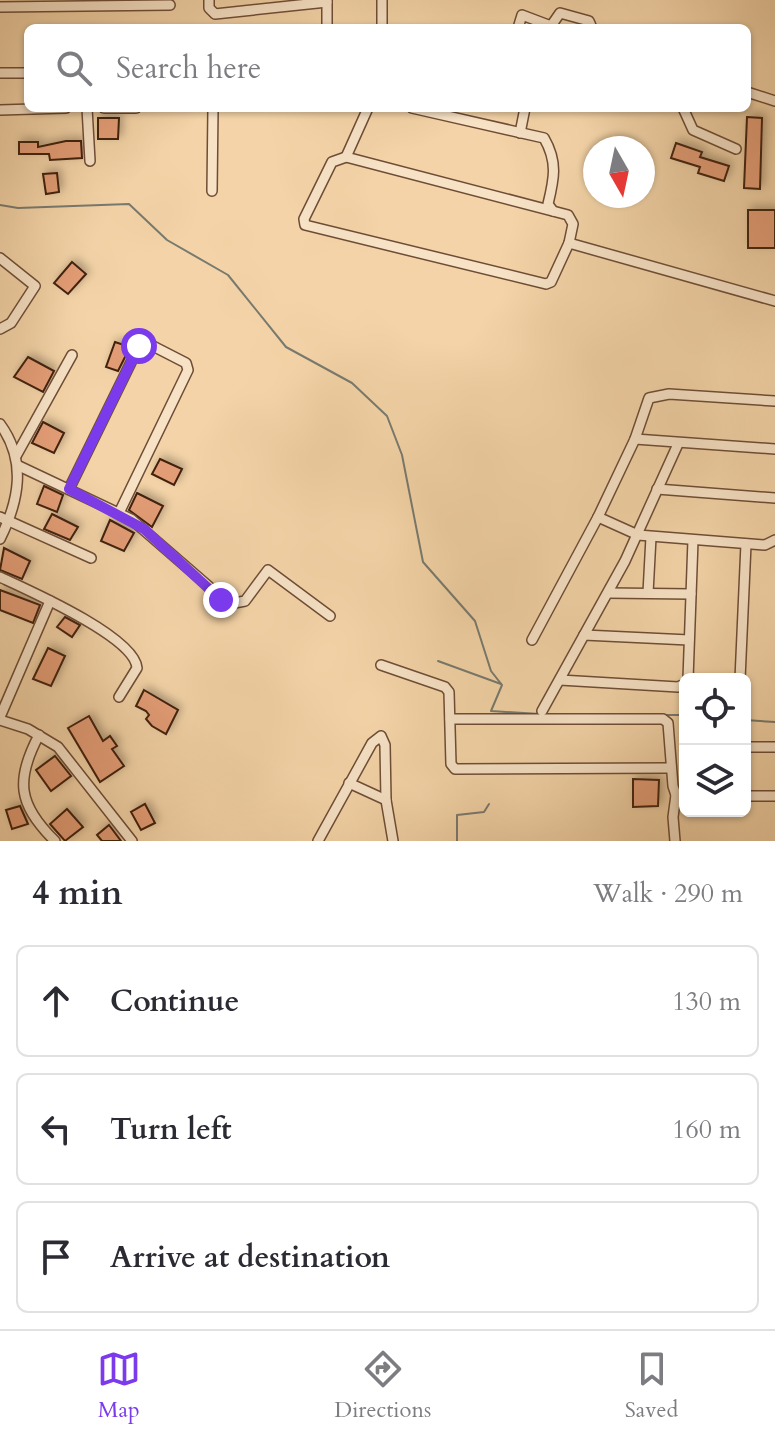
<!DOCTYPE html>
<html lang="en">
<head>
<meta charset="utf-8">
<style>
  body { margin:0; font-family:Cardo,serif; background:#f7f7f7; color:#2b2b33 }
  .controls { position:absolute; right:24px; bottom:24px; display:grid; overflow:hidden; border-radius:12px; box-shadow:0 2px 6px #0004 }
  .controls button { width:72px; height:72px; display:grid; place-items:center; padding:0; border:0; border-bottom:2px solid #e1e1e2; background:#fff; color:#2b2b33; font:40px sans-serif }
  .compass { position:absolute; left:583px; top:136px; width:72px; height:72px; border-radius:50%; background:#fff; box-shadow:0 2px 6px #0004; rotate:171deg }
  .stop { position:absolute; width:24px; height:24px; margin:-18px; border:6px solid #7c3aed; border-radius:50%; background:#fff }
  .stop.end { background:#7c3aed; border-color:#fff; box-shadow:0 2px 8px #0008 }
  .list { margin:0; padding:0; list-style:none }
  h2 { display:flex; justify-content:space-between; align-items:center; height:104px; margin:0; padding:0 32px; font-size:34px }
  h2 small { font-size:26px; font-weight:400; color:#7c7c81 }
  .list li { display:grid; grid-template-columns:52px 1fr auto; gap:24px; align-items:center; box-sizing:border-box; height:112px; margin:0 16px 16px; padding:0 16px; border:2px solid #e1e1e2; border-radius:12px }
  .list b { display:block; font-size:30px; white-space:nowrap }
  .list em { font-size:26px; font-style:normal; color:#7c7c81 }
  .icon { flex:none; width:44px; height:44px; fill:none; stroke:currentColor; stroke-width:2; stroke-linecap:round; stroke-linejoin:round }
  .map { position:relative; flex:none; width:775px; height:841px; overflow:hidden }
  .search { position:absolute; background:#fff; box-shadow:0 2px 6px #0004; left:24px; right:24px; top:24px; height:88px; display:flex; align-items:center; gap:20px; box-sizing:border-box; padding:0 28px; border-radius:12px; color:#7c7c81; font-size:30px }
  .sheet { height:488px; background:#fff }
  nav { display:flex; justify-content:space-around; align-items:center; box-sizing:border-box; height:112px; border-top:2px solid #e1e1e2; background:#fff; font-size:22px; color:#7c7c81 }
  nav a { display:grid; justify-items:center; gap:4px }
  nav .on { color:#7c3aed }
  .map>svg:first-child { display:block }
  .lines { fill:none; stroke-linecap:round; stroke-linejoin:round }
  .stream { stroke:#787a6f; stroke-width:2 }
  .building { fill:#e39d76; stroke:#412010; stroke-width:2; filter:url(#shadow) }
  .minor-casing { stroke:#6e4d36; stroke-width:12 }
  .minor { stroke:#f7e2c6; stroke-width:9 }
  .route { stroke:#7c3aed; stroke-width:10 }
</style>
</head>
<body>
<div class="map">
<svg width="775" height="841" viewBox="0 0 775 841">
  <defs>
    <filter id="shadow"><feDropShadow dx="3.5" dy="-3.5" stdDeviation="4" flood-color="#0004"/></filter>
  </defs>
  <rect width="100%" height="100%" fill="#f3d3a7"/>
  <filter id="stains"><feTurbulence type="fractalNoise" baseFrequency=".0025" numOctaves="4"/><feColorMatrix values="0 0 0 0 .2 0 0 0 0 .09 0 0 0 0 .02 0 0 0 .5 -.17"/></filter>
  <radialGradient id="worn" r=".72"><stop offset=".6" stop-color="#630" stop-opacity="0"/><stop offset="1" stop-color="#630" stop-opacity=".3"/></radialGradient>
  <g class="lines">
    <g class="stream">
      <path d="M0,205l18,3 111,-4 38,36 61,35 58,72 66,36 35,33 15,39 21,107 52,59 16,50 11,14 -11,26 49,3"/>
      <path d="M438,661l63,23"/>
      <path d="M546,714l82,1"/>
      <path d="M662,715h23"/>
      <path d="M745,720l30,2"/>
      <path d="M457,841v-26l27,-3 5,-8"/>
    </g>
  </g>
  <g class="building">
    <path d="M747,117l15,1 -2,71 -16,-1z"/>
    <path d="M98,118h21l-1,21h-20z"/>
    <path d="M66,141h15l1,17 -32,2 -1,-6h-30v-12h19v5z"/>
    <path d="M676,143l26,9 -2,5 29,9 -5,15 -26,-8 2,-6 -29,-9z"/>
    <path d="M57,173l2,19 -13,2 -3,-20z"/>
    <rect x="748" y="210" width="27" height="38"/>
    <path d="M72,262l14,12 -18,20 -14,-11z"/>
    <path d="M115,342l15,5 -12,24 -12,-4z"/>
    <path d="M28,357l26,14 -11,21 -29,-15z"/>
    <path d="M43,422l21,11 -10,20 -22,-10z"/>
    <path d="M160,459l22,10 -8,16 -22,-11z"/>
    <path d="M44,486l19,9 -6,17 -20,-8z"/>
    <path d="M137,493l26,13 -11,21 -23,-17z"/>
    <path d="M52,514l26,13 -8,13 -26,-11z"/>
    <path d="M110,520l24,13 -10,18 -23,-10z"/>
    <path d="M4,548l26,13 -8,18 -22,-9z"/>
    <path d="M0,590l40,15 -7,18 -33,-13z"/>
    <path d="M65,617l15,8 -8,12 -15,-10z"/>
    <path d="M48,648l17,8 -14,30 -18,-7z"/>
    <path d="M144,690l34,20 -12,24 -14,-8 -6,-7 3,-4 -3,-4 -10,-5z"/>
    <path d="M89,716l14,25 7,-5 7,10 -5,3 12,17 -24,16 -32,-54z"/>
    <path d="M55,756l16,20 -20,15 -15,-21z"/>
    <path d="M633,779l26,1 -1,26 -25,1z"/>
    <path d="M145,804l10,19 -14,7 -10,-18z"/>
    <path d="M20,806l8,18 -16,5 -6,-19z"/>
    <path d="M67,809l16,18 -18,14 -15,-17z"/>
    <path d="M109,825l12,16h-19l-5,-6z"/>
  </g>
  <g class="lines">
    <g class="minor-casing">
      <g id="minor">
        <path d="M209,0v8l6,6 112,-12"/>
        <path d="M327,0v28"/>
        <path d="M382,0v28"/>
        <path d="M0,7l170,-2"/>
        <path d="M518,28l4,-13 29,11 9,-13 29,8 3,7"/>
        <path d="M0,73h28"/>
        <path d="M747,92l28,9"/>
        <path d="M87,108l3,53"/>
        <path d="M104,108h32"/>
        <path d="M412,108l132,30c14,24 10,41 4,66l5,7"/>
        <path d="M683,108l10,22 43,19"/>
        <path d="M0,110l66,-2"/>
        <path d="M520,133l5,-25"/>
        <path d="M346,157l222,58 5,9 -4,19 -18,39 -5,2 -241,-59 -1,-6 28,-57z"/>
        <path d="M346,157l22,-49"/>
        <path d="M212,191l1,-83"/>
        <path d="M569,243l206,58"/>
        <path d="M0,258l35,28 -24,37 -11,6"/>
        <path d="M0,424c27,37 19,77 0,115"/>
        <path d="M635,439l140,10"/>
        <path d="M16,456l56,-101"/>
        <path d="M19,466l112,53 98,85 16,-3 23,-31 62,46"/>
        <path d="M69,489l70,-143 8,-3 39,20 2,7 -69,143"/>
        <path d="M657,489l118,9"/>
        <path d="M0,517l91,41"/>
        <path d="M598,517l40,18 127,10 10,-5"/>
        <path d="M0,577c28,13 135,60 137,91l-18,29"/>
        <path d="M608,593l83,1"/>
        <path d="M648,593l3,-56"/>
        <path d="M584,635l105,5"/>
        <path d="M532,640l66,-123 37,-78 14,-41 20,-4 106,7"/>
        <path d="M381,665l64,22 4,5 2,72 4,5 214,-1"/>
        <path d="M688,679l5,-139"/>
        <path d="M740,679l6,-135"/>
        <path d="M560,680l118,7 7,-3"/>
        <path d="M542,711l83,-150 53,-117"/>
        <path d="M0,717l50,-116"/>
        <path d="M450,719h213l5,4 5,63 3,9h9"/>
        <path d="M0,720l28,9 30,18 74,94"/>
        <path d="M39,735c-24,45 -21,70 16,106"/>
        <path d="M745,747h30"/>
        <path d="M349,783l37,17"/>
        <path d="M745,796h30"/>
        <path d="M318,841l54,-98 9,-7 4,9 1,55 7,41"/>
        <path d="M675,841l-2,-24 3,-22"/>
      </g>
    </g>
    <use href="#minor" class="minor"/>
  </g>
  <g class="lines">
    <path class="route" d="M139,346l-70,143 75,40 77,71"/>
  </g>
  <rect width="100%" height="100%" filter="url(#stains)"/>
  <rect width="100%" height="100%" fill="url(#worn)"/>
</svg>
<div class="controls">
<button><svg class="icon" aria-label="locate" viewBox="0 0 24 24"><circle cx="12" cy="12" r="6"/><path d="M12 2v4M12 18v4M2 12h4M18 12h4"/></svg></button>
<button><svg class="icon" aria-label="layers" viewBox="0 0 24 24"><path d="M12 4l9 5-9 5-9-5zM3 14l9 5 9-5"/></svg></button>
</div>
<svg class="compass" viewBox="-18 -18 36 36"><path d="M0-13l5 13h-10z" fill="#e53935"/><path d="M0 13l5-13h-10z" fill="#7c7c81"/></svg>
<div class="stop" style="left:139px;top:346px"></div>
<div class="stop end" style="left:221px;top:600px"></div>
<div class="search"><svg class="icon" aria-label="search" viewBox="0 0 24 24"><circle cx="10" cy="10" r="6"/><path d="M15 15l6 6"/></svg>Search here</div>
</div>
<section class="sheet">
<h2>4 min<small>Walk · 290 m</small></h2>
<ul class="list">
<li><svg class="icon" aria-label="ahead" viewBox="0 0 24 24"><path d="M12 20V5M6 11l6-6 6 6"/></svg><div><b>Continue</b></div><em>130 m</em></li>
<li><svg class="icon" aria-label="left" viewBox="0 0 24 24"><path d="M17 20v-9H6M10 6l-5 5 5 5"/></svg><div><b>Turn left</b></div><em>160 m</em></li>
<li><svg class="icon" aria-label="arrive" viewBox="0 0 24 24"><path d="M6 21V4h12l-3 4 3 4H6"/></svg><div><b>Arrive at destination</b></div></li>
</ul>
</section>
<nav>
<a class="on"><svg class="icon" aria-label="map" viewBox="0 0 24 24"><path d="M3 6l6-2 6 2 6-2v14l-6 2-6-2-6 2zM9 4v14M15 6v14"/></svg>Map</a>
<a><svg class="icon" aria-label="directions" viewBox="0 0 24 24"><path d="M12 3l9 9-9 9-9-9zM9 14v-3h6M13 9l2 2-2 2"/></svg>Directions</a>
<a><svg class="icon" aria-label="saved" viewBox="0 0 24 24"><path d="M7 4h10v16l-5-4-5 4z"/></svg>Saved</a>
</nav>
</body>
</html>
